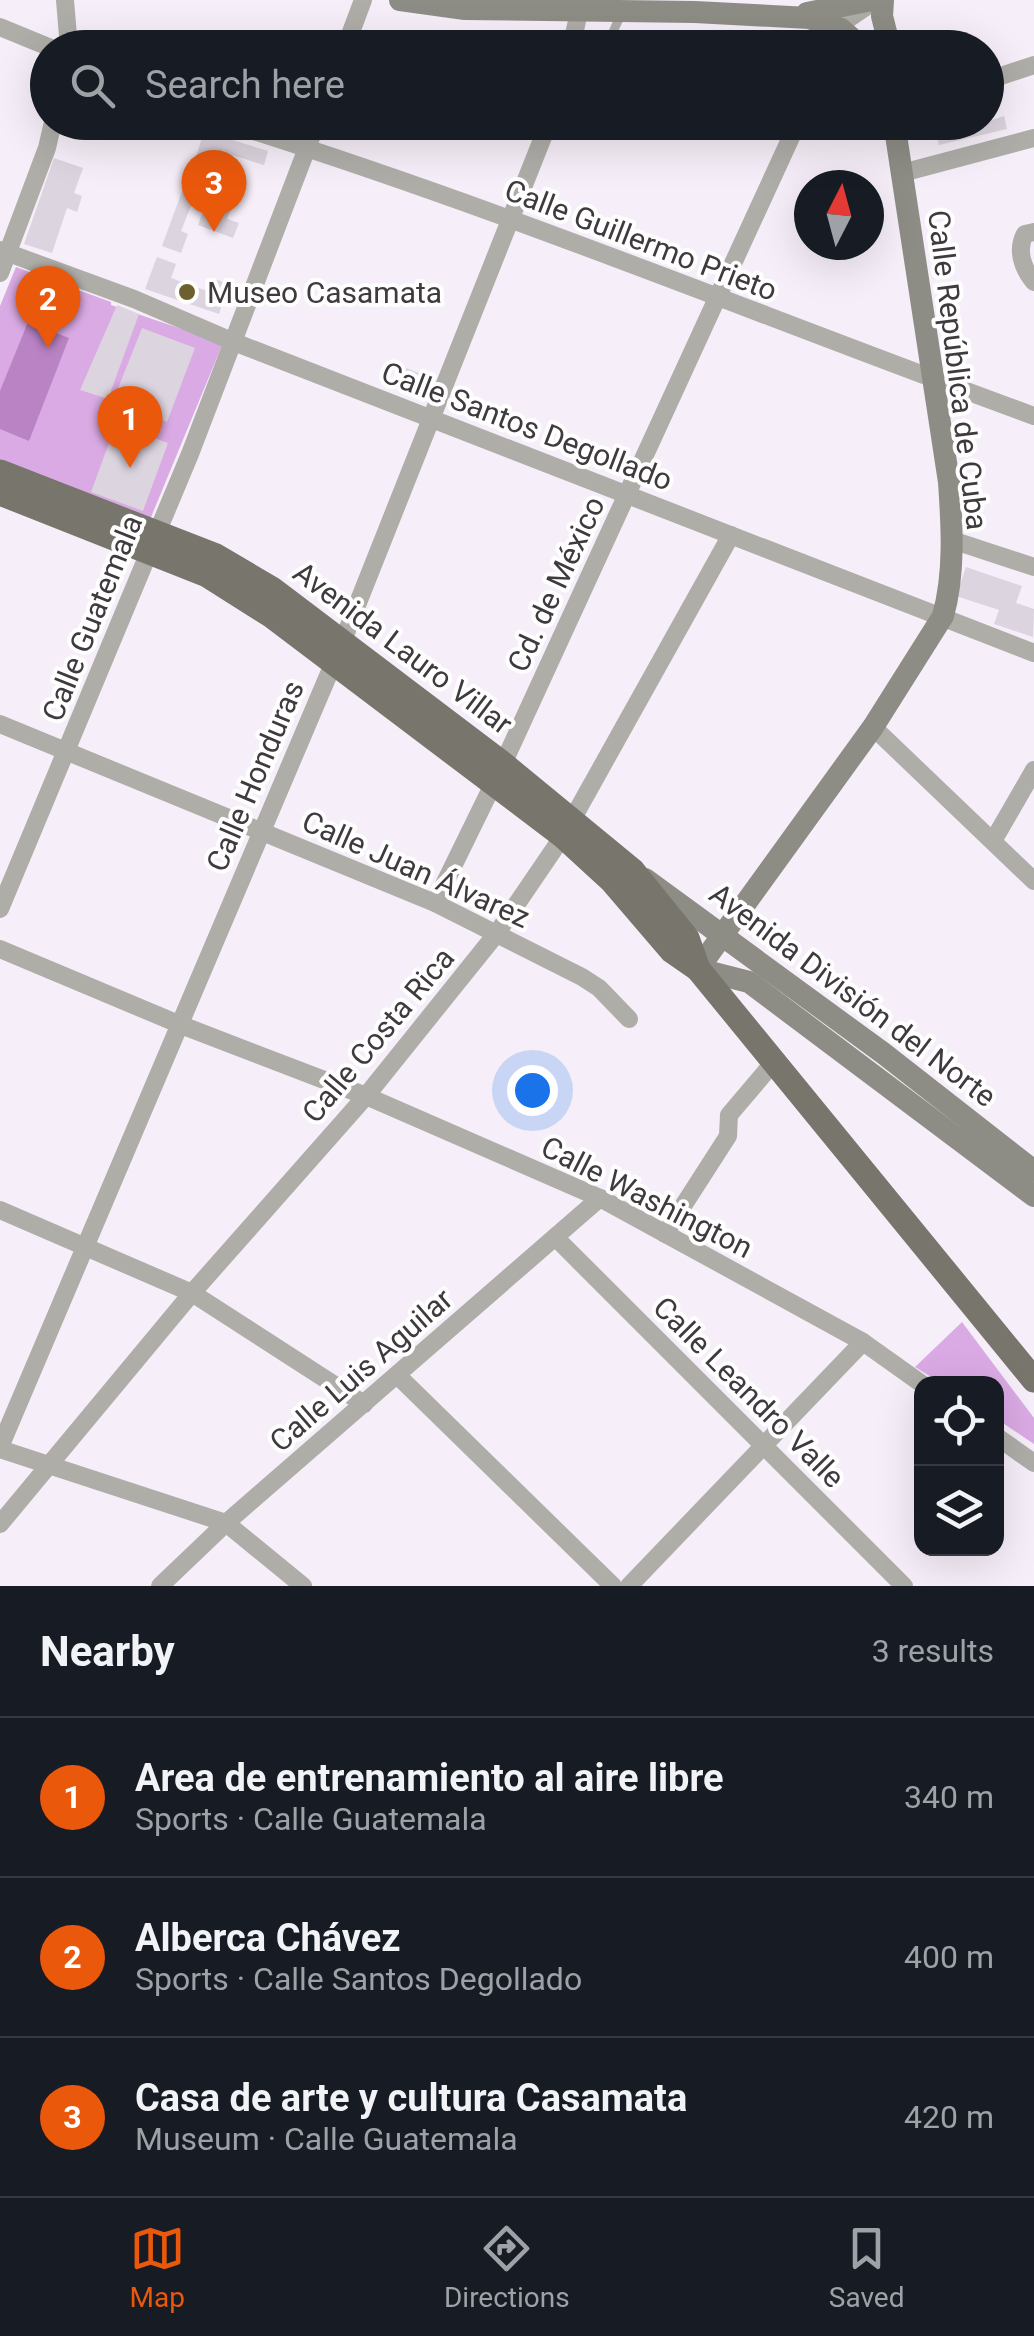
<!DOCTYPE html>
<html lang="en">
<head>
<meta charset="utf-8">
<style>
  body { margin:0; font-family:Roboto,sans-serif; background:#242831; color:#f1f3f6 }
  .controls { position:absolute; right:30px; bottom:30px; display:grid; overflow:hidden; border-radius:20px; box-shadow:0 10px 40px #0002 }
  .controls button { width:90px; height:90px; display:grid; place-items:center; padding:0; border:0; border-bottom:2px solid #363941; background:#171b24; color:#f1f3f6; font:50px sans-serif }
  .compass { position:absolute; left:794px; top:170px; width:90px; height:90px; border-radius:50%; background:#171b24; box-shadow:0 10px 40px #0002; rotate:6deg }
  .you { position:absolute; left:532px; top:1090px; width:35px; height:35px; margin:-25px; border:8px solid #fff; border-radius:50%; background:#1a73e8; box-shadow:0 0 0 15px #1a73e833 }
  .badge { display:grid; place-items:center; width:65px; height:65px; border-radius:50%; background:#ea580c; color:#fff; font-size:32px; font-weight:700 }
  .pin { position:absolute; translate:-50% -82px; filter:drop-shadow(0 2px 5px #0008) }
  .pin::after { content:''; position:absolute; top:52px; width:35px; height:30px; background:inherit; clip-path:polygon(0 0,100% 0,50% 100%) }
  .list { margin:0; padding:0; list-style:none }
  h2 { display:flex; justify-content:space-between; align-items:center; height:130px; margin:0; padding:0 40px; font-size:42px }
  h2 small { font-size:32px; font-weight:400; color:#9ea1a6 }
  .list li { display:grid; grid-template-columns:65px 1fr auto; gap:30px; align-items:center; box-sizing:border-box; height:160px; padding:0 40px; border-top:2px solid #363941 }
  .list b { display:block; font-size:38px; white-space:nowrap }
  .list p { margin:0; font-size:32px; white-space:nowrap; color:#9ea1a6 }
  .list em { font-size:32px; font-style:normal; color:#9ea1a6 }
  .icon { flex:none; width:55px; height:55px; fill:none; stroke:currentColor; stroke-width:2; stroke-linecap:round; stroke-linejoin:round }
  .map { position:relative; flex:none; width:1034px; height:1586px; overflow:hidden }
  .search { position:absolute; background:#171b24; box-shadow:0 10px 40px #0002; left:30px; right:30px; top:30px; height:110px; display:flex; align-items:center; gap:25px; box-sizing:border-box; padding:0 35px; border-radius:55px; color:#9ea1a6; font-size:38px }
  .sheet { height:610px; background:#171b24 }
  nav { display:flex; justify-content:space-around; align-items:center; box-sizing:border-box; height:140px; border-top:2px solid #363941; background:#171b24; font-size:28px; color:#9ea1a6 }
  nav a { display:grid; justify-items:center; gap:5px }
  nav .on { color:#ea580c }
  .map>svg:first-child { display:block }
  .green { fill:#daaae4 }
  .water { fill:#b983c4 }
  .building { fill:#dcd4de }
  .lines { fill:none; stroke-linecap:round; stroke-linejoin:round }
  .lane { stroke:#aeada8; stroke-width:9 }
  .street { stroke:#aeada8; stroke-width:18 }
  .secondary { stroke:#8e8d85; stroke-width:22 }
  .primary { stroke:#77756c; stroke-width:25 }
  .poi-dot { fill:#6c612e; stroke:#fefefe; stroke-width:4 }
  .labels { text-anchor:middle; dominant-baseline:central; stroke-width:8; stroke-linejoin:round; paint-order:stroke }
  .street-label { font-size:30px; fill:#3e3a3e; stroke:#fefefe }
  .poi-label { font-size:30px; fill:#3e3a3e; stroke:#fefefe; text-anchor:start }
</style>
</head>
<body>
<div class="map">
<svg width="1034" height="1586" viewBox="0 0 1034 1586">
  <rect width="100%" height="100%" fill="#f6eef8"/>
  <g class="green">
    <path d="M16,267l95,35v3l112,38 -74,179 -149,-59v-157z"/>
    <path d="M962,1322l72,96v26l-37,-25 -1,-35 -55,-1 -26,-16z"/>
  </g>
  <path class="water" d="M28,322l41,16 -40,103 -29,-12v-38z"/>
  <g class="building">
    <path d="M1004,116l3,13 -68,16 -6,-23h53z"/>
    <path d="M204,131l64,20 -4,14 -45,-14 -10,32 -19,-6z"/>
    <path d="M54,158l29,10 -9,25 8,3 -5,16 -10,-4 -15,45 -28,-9z"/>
    <path d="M185,183l21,7 -7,19 -8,-3 -10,25 7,3 -7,19 -19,-7z"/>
    <path d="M219,207l11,4 -3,8 12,4 -6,15 -35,-13 6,-16 12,5z"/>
    <path d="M157,257l19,7 -5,14 36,13 5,-13 17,6 -10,30 -74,-25z"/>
    <path d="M117,305l22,9 -31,85 -28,-9z"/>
    <path d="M142,328l53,20 -28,74 -54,-21z"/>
    <path d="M406,368l28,11 -8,23 -28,-11z"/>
    <path d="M116,424l52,19 -25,68 -52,-19z"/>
    <path d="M966,567l56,19 -6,17 18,6 -1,28 -39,-13 5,-14 -43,-14z"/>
  </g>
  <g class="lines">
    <g class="lane">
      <path d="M606,48l15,-34"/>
      <path d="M612,122l10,4"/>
    </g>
    <g class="street">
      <path d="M65,0l4,48"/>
      <path d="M0,27l51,21"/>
      <path d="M345,48l18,-48"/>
      <path d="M571,48l8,-36"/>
      <path d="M832,48l16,-29 22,-15"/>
      <path d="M986,81l48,-16"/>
      <path d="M225,122c274,85 540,196 809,294"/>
      <path d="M902,173l132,-35"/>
      <path d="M1034,232l-9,2c-9,16 -2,35 9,48"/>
      <path d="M0,250l134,49 100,43 800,311"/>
      <path d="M0,273l47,-125 6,-26"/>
      <path d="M952,540l82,27"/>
      <path d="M0,724l435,179 147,74 17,11 30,31"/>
      <path d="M873,727l161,154"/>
      <path d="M993,841l41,-71"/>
      <path d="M435,903l68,-139 295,-642"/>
      <path d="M0,909l190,-455 127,-332"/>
      <path d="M0,949l181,76 185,71 234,102 263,144 59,42"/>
      <path d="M0,1210l192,83 172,111"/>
      <path d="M665,1234l63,-98 1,-21 45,-53"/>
      <path d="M555,1237l349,349"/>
      <path d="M397,1375l216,211"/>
      <path d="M996,1436l38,27"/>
      <path d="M0,1447l342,-804 207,-521"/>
      <path d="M0,1449l226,74 77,63"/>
      <path d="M0,1524l192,-231 174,-197 131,-163 66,-97 168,-301"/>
      <path d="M160,1586l66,-63 374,-325"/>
      <path d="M629,1586l234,-244"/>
    </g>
    <g class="secondary">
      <path d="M400,0l65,9 230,3 114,6 32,11 22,19"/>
      <path d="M883,0l-1,16 8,32"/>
      <path d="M807,13l65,-13"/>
      <path d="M894,122l55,360c3,44 6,91 -6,134l-70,111 -175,242 51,13 285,214"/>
      <path d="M645,879l238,174 151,118"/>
    </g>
    <g class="primary">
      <path d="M0,472l216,84 56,33 231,175 130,107 54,67 11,31"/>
      <path d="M0,493l207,82 65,41 291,220 49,45 60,70 26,18 336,411"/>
    </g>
  </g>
  <circle class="poi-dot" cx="187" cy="292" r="10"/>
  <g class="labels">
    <g class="street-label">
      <text transform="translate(641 240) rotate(21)">Calle Guillermo Prieto</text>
      <text transform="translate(958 370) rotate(83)">Calle República de Cuba</text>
      <text transform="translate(527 426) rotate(21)">Calle Santos Degollado</text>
      <text transform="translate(556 584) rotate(-65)">Cd. de México</text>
      <text transform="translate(92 618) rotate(-68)">Calle Guatemala</text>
      <text transform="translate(403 648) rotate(37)">Avenida Lauro Villar</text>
      <text transform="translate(255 776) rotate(-67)">Calle Honduras</text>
      <text transform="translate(416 869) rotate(24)">Calle Juan Álvarez</text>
      <text transform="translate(853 995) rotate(37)">Avenida División del Norte</text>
      <text transform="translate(378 1035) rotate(-50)">Calle Costa Rica</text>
      <text transform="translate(647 1197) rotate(27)">Calle Washington</text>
      <text transform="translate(361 1370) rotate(-41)">Calle Luis Aguilar</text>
      <text transform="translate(749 1392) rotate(45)">Calle Leandro Valle</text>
    </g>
    <g class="poi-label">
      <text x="207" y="292">Museo Casamata</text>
    </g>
  </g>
</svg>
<div class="controls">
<button><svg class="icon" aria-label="locate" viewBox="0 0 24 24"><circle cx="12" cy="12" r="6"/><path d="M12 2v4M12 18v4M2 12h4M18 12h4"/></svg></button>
<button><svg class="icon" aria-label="layers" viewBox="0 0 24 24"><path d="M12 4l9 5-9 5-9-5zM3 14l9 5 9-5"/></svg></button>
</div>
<svg class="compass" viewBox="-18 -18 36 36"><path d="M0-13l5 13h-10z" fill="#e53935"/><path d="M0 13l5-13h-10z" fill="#9ea1a6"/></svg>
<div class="you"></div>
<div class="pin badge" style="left:130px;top:468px">1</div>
<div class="pin badge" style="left:48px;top:348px">2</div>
<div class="pin badge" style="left:214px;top:232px">3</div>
<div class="search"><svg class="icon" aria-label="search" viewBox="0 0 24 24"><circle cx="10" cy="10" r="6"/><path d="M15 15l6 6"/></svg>Search here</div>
</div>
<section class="sheet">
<h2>Nearby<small>3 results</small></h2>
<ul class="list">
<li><span class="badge">1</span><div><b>Area de entrenamiento al aire libre</b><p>Sports · Calle Guatemala</p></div><em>340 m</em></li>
<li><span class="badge">2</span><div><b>Alberca Chávez</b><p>Sports · Calle Santos Degollado</p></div><em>400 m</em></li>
<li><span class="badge">3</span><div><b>Casa de arte y cultura Casamata</b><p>Museum · Calle Guatemala</p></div><em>420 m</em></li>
</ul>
</section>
<nav>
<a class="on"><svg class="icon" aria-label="map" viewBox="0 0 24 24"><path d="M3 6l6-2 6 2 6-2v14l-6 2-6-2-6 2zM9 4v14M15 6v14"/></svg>Map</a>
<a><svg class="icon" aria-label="directions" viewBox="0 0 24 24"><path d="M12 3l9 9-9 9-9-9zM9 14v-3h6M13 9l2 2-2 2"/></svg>Directions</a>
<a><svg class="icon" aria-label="saved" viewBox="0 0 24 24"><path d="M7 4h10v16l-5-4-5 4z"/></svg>Saved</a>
</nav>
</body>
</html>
